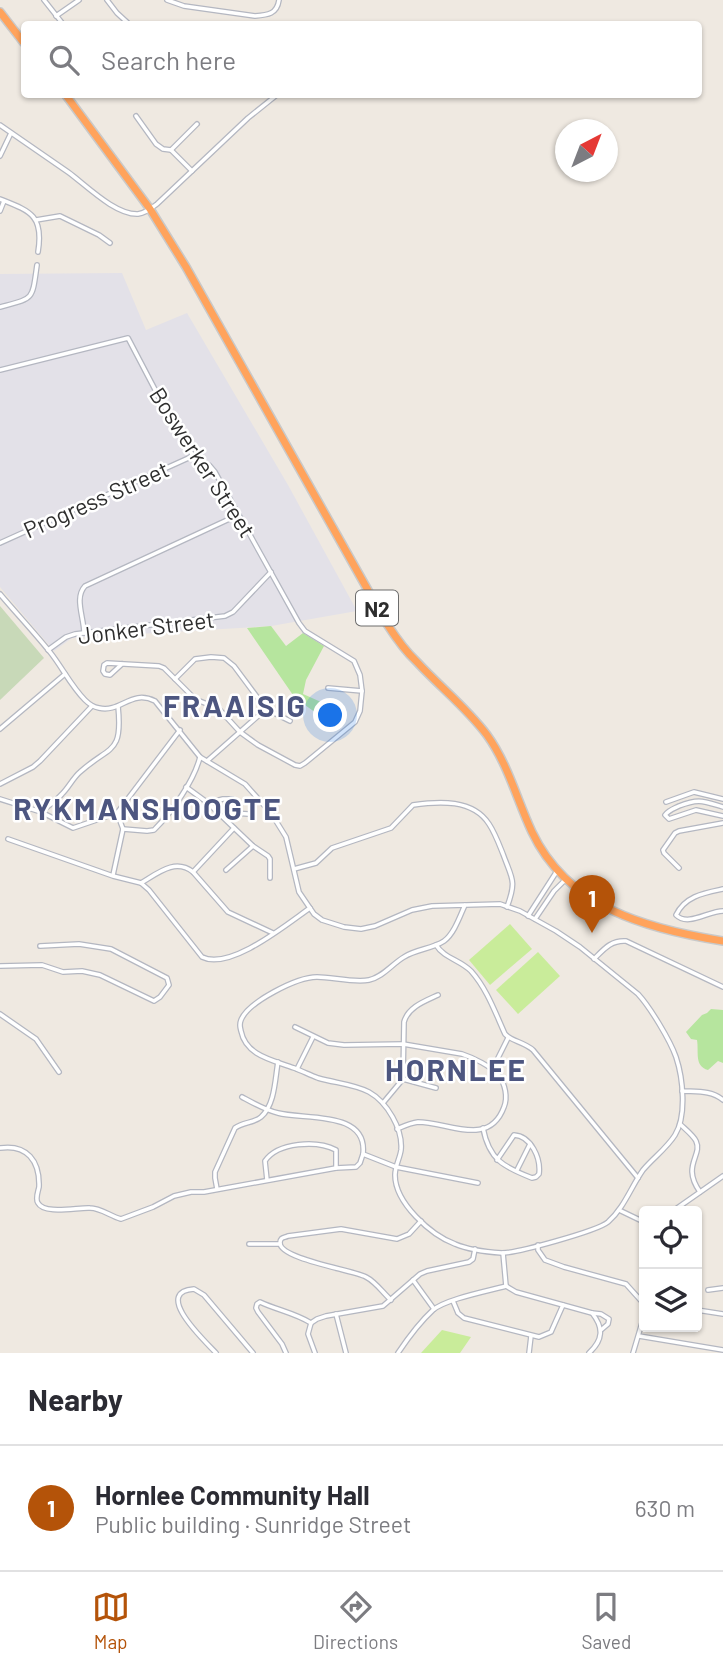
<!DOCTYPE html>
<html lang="en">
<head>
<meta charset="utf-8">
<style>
  body { margin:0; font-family:Barlow,sans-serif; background:#f7f7f7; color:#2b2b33 }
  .controls { position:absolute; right:21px; bottom:21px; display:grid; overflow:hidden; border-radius:7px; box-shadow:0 2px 5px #0004 }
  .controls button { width:63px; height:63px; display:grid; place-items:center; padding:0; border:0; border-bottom:2px solid #e1e1e2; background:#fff; color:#2b2b33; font:35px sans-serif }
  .compass { position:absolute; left:555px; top:119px; width:63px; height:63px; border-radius:50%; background:#fff; box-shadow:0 2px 5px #0004; rotate:42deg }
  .you { position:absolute; left:331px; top:716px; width:24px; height:24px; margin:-18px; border:5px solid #fff; border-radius:50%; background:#1a73e8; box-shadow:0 0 0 10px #1a73e833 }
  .badge { display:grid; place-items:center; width:46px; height:46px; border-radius:50%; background:#b45309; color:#fff; font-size:23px; font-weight:700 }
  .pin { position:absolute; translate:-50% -58px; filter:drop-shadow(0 2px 4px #0008) }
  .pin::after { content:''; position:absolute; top:37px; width:24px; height:21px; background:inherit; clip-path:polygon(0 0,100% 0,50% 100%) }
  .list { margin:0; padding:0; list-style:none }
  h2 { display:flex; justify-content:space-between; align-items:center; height:91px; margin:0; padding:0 28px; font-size:30px }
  h2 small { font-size:23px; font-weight:400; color:#7c7c81 }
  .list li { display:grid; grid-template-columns:46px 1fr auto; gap:21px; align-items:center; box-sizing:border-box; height:126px; padding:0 28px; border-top:2px solid #e1e1e2 }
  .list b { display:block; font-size:26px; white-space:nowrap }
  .list p { margin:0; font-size:23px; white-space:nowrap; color:#7c7c81 }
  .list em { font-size:23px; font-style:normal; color:#7c7c81 }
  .icon { flex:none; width:38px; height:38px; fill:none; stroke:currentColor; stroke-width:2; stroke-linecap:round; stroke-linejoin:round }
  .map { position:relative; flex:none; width:723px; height:1353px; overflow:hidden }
  .search { position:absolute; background:#fff; box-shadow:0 2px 5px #0004; left:21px; right:21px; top:21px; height:77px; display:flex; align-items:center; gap:18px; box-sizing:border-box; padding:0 24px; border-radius:7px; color:#7c7c81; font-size:26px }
  .sheet { height:217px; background:#fff }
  nav { display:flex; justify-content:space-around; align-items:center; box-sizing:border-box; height:98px; border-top:2px solid #e1e1e2; background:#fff; font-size:19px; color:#7c7c81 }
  nav a { display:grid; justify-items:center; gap:4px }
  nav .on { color:#b45309 }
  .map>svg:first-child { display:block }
  .industrial { fill:#e3e1e8 }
  .green { fill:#b6e59e }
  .cemetery { fill:#c8d9b8 }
  .pitch { fill:#c9ec9a }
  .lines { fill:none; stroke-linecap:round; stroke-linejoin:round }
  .street-casing { stroke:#b4b7c1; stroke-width:6 }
  .highway-casing { stroke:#c9c9c9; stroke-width:10 }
  .street { stroke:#fff; stroke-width:3.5 }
  .highway { stroke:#ffa35c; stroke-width:7 }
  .labels { text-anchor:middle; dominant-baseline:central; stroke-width:5; stroke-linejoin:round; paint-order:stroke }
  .shield { fill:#fff; stroke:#6d6d6d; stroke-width:2 }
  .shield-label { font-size:21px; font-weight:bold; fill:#2e2e2e }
  .street-label { font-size:23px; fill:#2e2e2e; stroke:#fff }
  .district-label { font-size:30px; font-weight:bold; letter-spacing:2px; fill:#4d5680; stroke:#fff }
</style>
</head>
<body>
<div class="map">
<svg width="723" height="1353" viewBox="0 0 723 1353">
  <rect width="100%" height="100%" fill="#efe9e1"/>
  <path class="industrial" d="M122,273l24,57 41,-17 101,172 69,126 -86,15 -199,12 -18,13 -54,-64v-313z"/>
  <g class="green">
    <path d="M271,626l15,20 17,-13 21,13 -18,34 -3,14 18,8 18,4 -3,21 -41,-29 -48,-70z"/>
    <path d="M711,1009l12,1v53l-5,-2 -10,9c-14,-4 -9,-18 -11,-30l-6,-1 -5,-7 16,-17 5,-2z"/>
  </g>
  <path class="cemetery" d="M0,606l44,52 -44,42z"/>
  <g class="pitch">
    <path d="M510,924l22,25 -42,36 -21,-25z"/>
    <path d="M538,952l22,24 -42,38 -22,-24z"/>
    <path d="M442,1330l29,7 -11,16h-39z"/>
  </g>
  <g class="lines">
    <g class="street-casing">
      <g id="street">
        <path d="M44,0l19,24"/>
        <path d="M107,0l10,13 12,11"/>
        <path d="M167,0l17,6 71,10c13,-1 22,-2 24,-16"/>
        <path d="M56,16l23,-16"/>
        <path d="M136,116l20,28 7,5 8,1 21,21"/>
        <path d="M0,125c23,16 46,32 68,47 18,13 47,43 70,42 8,-1 14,-6 19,-10l91,-86 30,-24"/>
        <path d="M171,150l26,-26"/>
        <path d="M0,156l11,-23"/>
        <path d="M0,199c30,12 44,16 38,53"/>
        <path d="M0,211l4,-10"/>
        <path d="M36,220l24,-4 39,19 11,8"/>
        <path d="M0,307c34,-9 32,-6 37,-42"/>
        <path d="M0,370l128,-32 33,63 32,55 16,9 6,7 84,151 6,8 49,30 6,14 2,16 -2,20 -5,11 -50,41 -5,3 -5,-1 -37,-20 -18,-13 -21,-23 -24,-10 -31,-31 -5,-2 -52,-3 -3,2 -1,6 2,3 5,1 12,-11"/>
        <path d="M0,543l193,-87"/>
        <path d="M0,594c16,19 34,38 50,58 12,15 21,34 35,48 4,4 8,7 14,8 22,5 32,-19 56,-7l45,56 45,27 26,29 15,24 13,55 15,22 8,6 22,7 17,2 14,-3 37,-16 20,-4 68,-2 20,7 36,20 24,16 58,47c12,13 32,46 38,63 7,21 11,59 -1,78 -8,13 -22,23 -32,35 -12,17 -19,38 -35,52 -11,9 -91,31 -106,31 -15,-1 -33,-3 -47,-9 -24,-9 -60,-41 -60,-69 0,-9 5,-17 6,-25 2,-21 -14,-48 -32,-58 -15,-8 -34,-9 -51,-14 -8,-3 -16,-7 -24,-10 -21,-8 -48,-12 -53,-37 -1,-5 -2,-6 0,-11 7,-18 56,-43 76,-43 15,0 37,6 52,3 14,-3 23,-16 35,-23 12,-8 28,-8 40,-16 10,-7 16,-25 21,-36"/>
        <path d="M84,633c0,-16 -10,-35 1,-47l153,-71"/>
        <path d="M48,650l18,-13 9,-3 150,-18 8,-4 38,-40"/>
        <path d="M175,679l20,-20 16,-2 13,1 10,8 32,43 24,12"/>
        <path d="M328,688l34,3"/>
        <path d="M0,729l65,-55"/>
        <path d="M207,761l59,-52"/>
        <path d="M0,784l33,-17 7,-6 52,-55"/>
        <path d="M186,787l22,16 45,43 15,10 2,3v19"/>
        <path d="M0,799l41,13 32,16 44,-15"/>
        <path d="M666,802l28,-10 29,7"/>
        <path d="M208,803l15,-4h9"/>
        <path d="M723,807c-20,-6 -24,-9 -44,-1 -6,3 -10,4 -14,9l4,4 27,-9 27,6"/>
        <path d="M41,812c7,-6 15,-11 21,-18 7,-7 11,-16 18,-22 30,-27 43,-17 38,-66"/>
        <path d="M117,813l63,-83"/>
        <path d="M117,813l6,16"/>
        <path d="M223,817l11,-4 14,1"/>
        <path d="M123,829l24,2 7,-1c18,-18 40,-49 46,-73"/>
        <path d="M8,839l105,37 28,7c17,-10 34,-25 52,-11l35,40 45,21"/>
        <path d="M679,868l-15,-15 -1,-3 12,-17 4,-2 44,-8"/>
        <path d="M294,869l22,-6 16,-15 59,-20 22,-23c26,-4 60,-6 76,19 6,9 10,20 14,30 9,25 14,26 4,53"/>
        <path d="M226,870l27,-24"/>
        <path d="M193,872l41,-44"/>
        <path d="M113,875l10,-46"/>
        <path d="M141,883l8,7 53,67c28,14 85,-33 108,-49"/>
        <path d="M723,889c-19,4 -38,7 -47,26 12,12 32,-4 47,-4"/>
        <path d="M528,916l29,-45"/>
        <path d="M535,919l19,-28 11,-11"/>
        <path d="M436,945c8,13 24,15 35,26 16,18 24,41 34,63 6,7 19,8 28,16l105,128"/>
        <path d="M594,959c10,-10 17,-19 32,-18l97,46"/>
        <path d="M0,966l42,-1 21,7 19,-1 18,4 54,26 6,-4 9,-12 -2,-7 -56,-29 -32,-5 -39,2"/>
        <path d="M0,1014l36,25 23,33"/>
        <path d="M295,1027l33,16 16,2 59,-1 59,10c12,4 29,12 37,22 6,8 9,21 5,31 -15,41 -56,15 -86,15 -8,1 -14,4 -21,7"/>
        <path d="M297,1069l16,-32"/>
        <path d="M492,1070l16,-32"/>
        <path d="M403,1079l33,9"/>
        <path d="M682,1091c14,1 29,-1 41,9"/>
        <path d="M242,1097c11,6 23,13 36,16 26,7 90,-3 85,41l33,13 82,16"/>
        <path d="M383,1103l20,-24 1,-57c4,-15 21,-21 34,-27"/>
        <path d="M680,1124c5,5 13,11 16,17 7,15 -15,24 4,51"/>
        <path d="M483,1128c6,32 21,39 49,50l4,-1 3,-3c2,-16 -8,-38 -25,-39l-17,25"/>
        <path d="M0,1148c27,-4 40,13 39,39 -1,5 -4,12 -1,16 6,12 41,4 52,5 11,0 20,8 31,11l32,-12 21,-11 17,-4h13l132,-24 20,-1 4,-4 3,-9"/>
        <path d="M517,1170l13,-26"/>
        <path d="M267,1180l-2,-19c13,-19 52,-21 71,-11v18"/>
        <path d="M217,1189l-2,-11v-6l20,-44c8,-6 19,-5 26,-11 14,-12 14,-38 17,-55"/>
        <path d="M619,1210l25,12"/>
        <path d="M673,1211l50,-35"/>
        <path d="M249,1244h31"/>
        <path d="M538,1245v5l7,10 19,7 62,17 18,20"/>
        <path d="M503,1253l3,33"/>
        <path d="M413,1280l21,29"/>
        <path d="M506,1286l10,6 76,21c12,15 11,27 -3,40"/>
        <path d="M708,1290l15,-2"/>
        <path d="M391,1300c-8,-7 -15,-18 -25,-23 -13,-7 -86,-18 -86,-34 0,-6 4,-5 8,-7l53,-7 56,10 12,-5 12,-13"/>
        <path d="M453,1301l5,12 6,5 75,19 12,-5 12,-27"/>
        <path d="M697,1310l26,4"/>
        <path d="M592,1313l9,1 8,5 -1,5 -7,6"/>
        <path d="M336,1314l10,39"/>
        <path d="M311,1323l6,-4 9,-3 57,-10 37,-32 7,-3 42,-9 4,-3 2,-10"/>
        <path d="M311,1323l-3,11 7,19"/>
        <path d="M639,1336l84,14"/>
        <path d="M216,1353c-11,-12 -64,-61 -22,-64l10,6 49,58"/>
        <path d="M286,1353l-4,-9 -24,-32 -2,-4 1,-4 3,-2c17,8 35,11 51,21"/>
        <path d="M398,1353c10,-15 22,-31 35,-43 13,-11 55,-19 73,-24"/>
        <path d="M529,1353l2,-17"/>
        <path d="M633,1353l11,-37"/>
      </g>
    </g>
    <g class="highway-casing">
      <g id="highway">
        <path d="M0,12l24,31"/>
        <path d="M65,94l85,115 36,58 201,357c9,14 18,27 30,38 23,25 50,46 70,73 21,29 30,65 45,97 36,76 115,97 191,109"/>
      </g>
    </g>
    <use href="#street" class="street"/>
    <use href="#highway" class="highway"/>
  </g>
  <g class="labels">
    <rect class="shield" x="356" y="590.5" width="42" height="35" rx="5"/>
    <g class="shield-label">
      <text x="377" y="608">N2</text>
    </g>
    <g class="street-label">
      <text transform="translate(203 462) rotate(57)">Boswerker Street</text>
      <text transform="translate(96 499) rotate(-24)">Progress Street</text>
      <text transform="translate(146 627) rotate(-7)">Jonker Street</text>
    </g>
    <g class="district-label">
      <text x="235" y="705">FRAAISIG</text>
      <text x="148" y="808">RYKMANSHOOGTE</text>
      <text x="456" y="1069">HORNLEE</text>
    </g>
  </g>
</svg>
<div class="controls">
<button><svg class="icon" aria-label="locate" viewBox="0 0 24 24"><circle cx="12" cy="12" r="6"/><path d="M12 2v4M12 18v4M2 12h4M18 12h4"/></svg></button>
<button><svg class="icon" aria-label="layers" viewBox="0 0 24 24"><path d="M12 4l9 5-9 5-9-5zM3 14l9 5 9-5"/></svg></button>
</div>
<svg class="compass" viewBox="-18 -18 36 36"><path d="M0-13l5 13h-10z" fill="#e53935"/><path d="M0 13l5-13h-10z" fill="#7c7c81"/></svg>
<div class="you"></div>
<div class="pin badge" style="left:592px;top:933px">1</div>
<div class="search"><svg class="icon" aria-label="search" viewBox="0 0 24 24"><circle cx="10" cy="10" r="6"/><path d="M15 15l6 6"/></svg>Search here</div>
</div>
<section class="sheet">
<h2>Nearby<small></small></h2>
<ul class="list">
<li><span class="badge">1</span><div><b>Hornlee Community Hall</b><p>Public building · Sunridge Street</p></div><em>630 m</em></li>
</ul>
</section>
<nav>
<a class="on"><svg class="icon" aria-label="map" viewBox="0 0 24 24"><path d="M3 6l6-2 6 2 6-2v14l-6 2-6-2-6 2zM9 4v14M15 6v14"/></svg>Map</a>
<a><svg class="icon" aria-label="directions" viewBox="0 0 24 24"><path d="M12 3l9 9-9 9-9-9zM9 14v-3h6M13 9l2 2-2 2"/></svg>Directions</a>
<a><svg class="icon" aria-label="saved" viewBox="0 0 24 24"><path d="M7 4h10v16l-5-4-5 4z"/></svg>Saved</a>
</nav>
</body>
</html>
